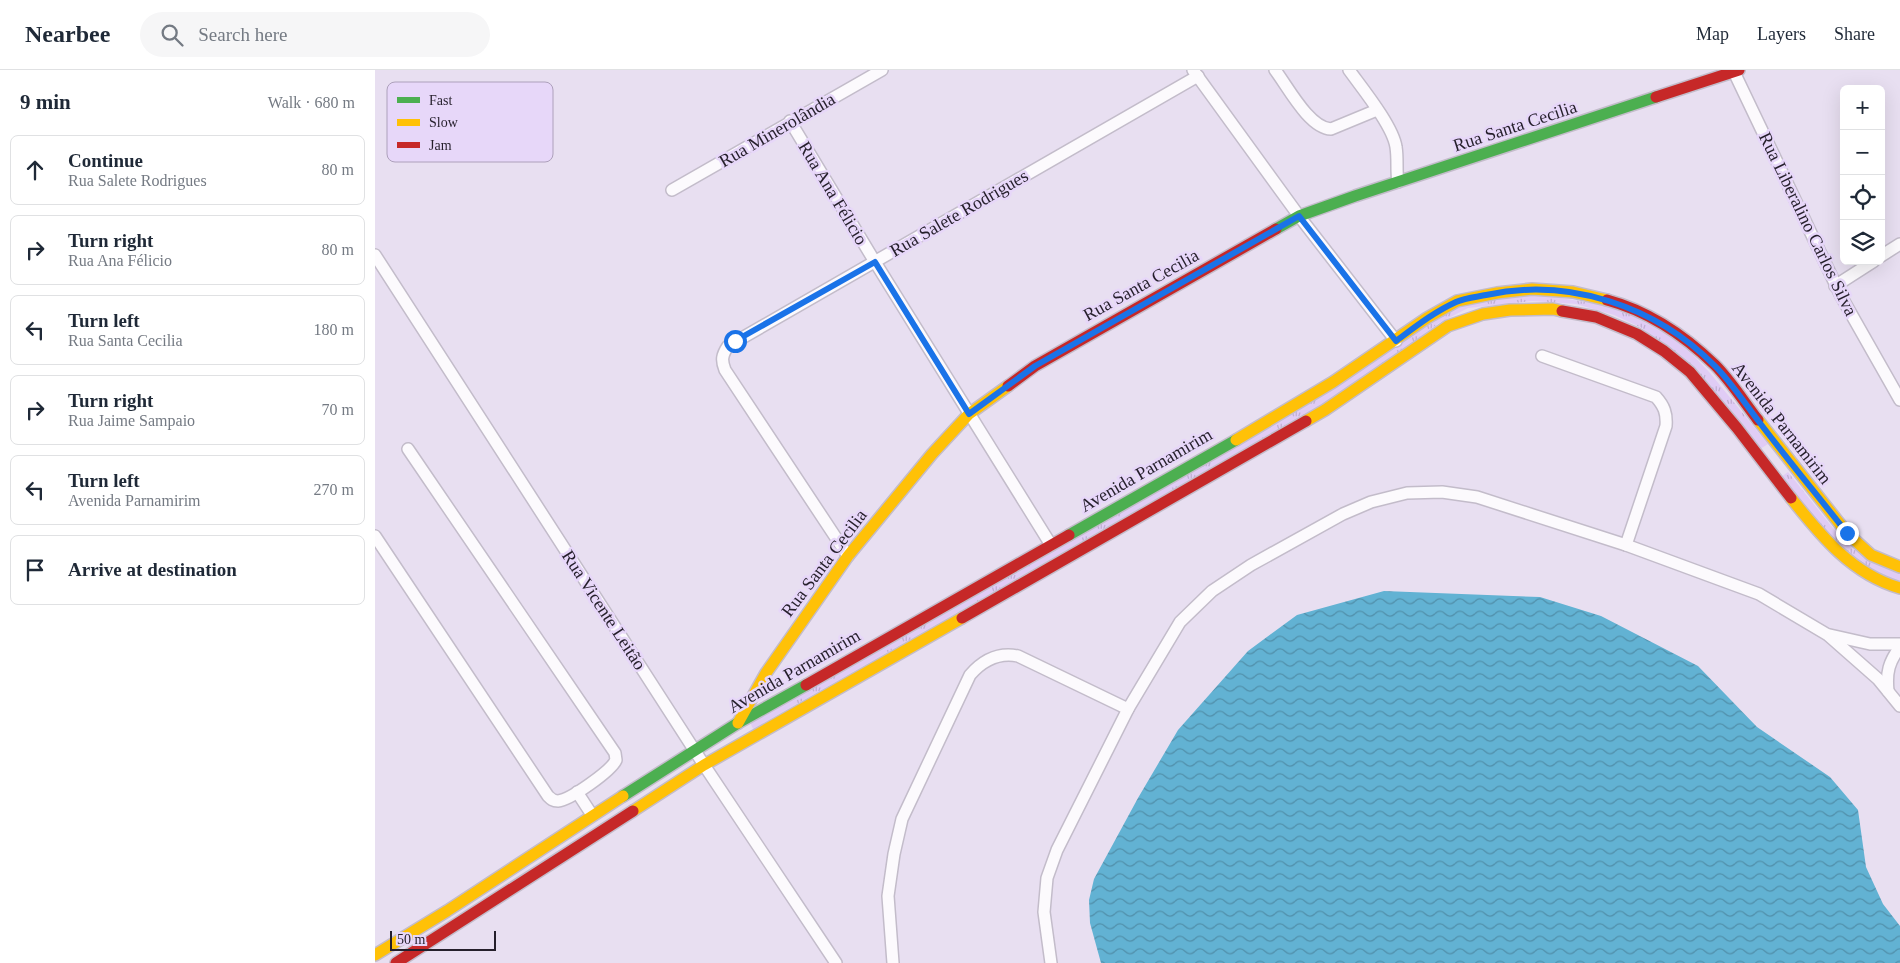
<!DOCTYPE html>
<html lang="en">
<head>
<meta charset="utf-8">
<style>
  body { margin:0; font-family:Georgia,serif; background:#f6f6f7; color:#1f2937 }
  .controls { position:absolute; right:15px; top:15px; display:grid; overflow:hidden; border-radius:8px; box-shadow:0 5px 20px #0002 }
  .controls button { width:45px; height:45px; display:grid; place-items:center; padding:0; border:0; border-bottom:1px solid #e0e1e3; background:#fff; color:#1f2937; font:25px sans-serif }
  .scale { position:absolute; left:15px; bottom:12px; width:106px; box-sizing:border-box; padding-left:5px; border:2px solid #251f2b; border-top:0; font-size:14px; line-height:18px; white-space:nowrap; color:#251f2b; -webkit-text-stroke:4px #e7d7f9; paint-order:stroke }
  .stop { position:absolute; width:15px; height:15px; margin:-11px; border:4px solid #1a73e8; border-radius:50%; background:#fff }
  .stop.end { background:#1a73e8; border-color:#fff; box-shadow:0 1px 5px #0008 }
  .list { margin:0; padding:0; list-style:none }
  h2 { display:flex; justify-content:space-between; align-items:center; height:65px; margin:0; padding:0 20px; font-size:21px }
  h2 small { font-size:16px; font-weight:400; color:#747a83 }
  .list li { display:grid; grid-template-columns:32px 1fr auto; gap:15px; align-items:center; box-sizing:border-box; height:70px; margin:0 10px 10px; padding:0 10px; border:1px solid #e0e1e3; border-radius:8px }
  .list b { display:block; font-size:19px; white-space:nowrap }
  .list p { margin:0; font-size:16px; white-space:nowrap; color:#747a83 }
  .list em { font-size:16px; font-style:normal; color:#747a83 }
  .icon { flex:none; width:28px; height:28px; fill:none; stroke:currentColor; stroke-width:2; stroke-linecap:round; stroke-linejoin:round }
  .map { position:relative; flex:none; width:1525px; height:893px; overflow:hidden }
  header { display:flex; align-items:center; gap:30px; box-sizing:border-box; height:70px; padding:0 25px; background:#fff; border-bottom:1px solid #e0e1e3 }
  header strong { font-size:24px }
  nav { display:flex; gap:28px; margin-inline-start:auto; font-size:18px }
  .search { width:350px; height:45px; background:#f6f6f7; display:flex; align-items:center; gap:12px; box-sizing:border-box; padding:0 18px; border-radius:28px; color:#747a83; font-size:19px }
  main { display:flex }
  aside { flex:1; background:#fff }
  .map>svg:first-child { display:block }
  .grass { fill:url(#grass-tufts) }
  .water { fill:url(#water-waves) }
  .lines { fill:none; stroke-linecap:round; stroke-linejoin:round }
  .street-casing { stroke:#c3bcca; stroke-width:14 }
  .fast-casing { stroke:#c3bcca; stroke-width:14 }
  .slow-casing { stroke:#c3bcca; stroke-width:14 }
  .jam-casing { stroke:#c3bcca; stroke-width:14 }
  .street { stroke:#fcfafd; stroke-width:11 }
  .fast { stroke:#4caf50; stroke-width:11 }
  .slow { stroke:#ffc107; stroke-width:11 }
  .jam { stroke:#c62828; stroke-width:11 }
  .route { stroke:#1a73e8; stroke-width:6 }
  .labels { text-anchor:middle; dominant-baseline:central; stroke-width:5; stroke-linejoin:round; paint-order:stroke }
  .street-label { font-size:18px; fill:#251f2b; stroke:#e7d7f9 }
  .key { fill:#e7d7f9; stroke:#ada0bb; stroke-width:1 }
  .key-label { font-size:14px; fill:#251f2b }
</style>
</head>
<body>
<header>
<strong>Nearbee</strong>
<div class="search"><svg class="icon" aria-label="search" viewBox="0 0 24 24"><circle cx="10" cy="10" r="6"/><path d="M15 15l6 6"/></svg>Search here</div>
<nav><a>Map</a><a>Layers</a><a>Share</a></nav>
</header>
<main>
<aside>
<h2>9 min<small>Walk · 680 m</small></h2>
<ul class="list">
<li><svg class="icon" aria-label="ahead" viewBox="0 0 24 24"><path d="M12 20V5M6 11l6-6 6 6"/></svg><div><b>Continue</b><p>Rua Salete Rodrigues</p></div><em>80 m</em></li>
<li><svg class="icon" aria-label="right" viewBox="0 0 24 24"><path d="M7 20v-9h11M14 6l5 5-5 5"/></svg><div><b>Turn right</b><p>Rua Ana Félicio</p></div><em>80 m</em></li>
<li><svg class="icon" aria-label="left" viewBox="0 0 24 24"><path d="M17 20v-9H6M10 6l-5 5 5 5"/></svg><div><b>Turn left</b><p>Rua Santa Cecilia</p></div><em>180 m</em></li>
<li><svg class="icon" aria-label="right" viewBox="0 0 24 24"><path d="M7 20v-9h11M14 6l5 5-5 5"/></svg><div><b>Turn right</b><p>Rua Jaime Sampaio</p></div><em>70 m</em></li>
<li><svg class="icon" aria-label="left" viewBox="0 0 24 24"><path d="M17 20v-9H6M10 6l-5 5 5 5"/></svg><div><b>Turn left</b><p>Avenida Parnamirim</p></div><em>270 m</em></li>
<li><svg class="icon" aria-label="arrive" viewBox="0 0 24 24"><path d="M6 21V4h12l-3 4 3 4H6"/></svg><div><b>Arrive at destination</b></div></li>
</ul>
</aside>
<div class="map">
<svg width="1525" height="893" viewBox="0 0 1525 893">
  <defs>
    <pattern id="grass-tufts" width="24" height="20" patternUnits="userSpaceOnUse" patternTransform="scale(1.25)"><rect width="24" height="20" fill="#e0ccf5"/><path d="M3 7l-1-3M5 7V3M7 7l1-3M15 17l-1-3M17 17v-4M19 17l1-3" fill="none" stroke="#c0afd2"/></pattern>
    <pattern id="water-waves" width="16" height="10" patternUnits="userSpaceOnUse" patternTransform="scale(1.25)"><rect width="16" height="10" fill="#62b2d3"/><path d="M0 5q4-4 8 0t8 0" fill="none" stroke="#5190ab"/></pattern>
  </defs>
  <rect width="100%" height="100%" fill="#e8dff1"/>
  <g class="grass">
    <path d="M1154,223l88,14 54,30 21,17 18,19 58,71 -8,5 -118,-121 -28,-13 -38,-11 -44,-3 -64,7 -29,15 -88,65 -598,341 -3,-7 699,-414z"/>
    <path d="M1413,402l45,56 20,21 47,24v8l-8,-2 -45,-24 -66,-78z"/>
  </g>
  <path class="water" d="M1009,521l156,6 61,19 97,50 59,61 73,50 28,33 8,57 17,37 17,22v37h-799l-11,-40 -1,-23 5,-21 44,-81 40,-68 70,-79 49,-36z"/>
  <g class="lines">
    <g class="street-casing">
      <g id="street">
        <path d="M818,0l106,146 97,125"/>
        <path d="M900,0c13,17 34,58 56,59l46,-19"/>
        <path d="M974,0c13,18 44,56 47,77 2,12 0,24 2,35"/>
        <path d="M1359,2l107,224 59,104"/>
        <path d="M415,51l85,141 176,283"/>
        <path d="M297,120l210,-120"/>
        <path d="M0,185l329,510 132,198"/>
        <path d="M1506,186l19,-12"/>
        <path d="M1460,216l39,-25"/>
        <path d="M1167,286l114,41c8,9 11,16 10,29l-40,119"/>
        <path d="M0,466l173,260c3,3 5,5 10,5 12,-1 53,-30 58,-41l-1,-7 -207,-304"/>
        <path d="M473,486l-123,-186c-4,-10 -3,-15 3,-24l470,-270"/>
        <path d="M1455,565l40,9h30"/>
        <path d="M1513,621c-2,-19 1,-29 12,-44"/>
        <path d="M202,722l15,23"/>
        <path d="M518,893l-5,-67 6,-42 8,-35 68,-144c13,-15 28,-23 48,-19l110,53"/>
        <path d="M676,893l-7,-51 3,-34 10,-28 71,-141 52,-87 32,-31 39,-26 92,-51 28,-12 36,-9 35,-1 35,5 149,48 133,49 69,41 50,44 22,27"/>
      </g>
    </g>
    <g class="fast-casing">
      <g id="fast">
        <path d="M901,159l23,-13 56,-20 301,-99"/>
        <path d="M694,465l167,-95"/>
        <path d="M248,726l115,-73 68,-38"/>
      </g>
    </g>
    <g class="slow-casing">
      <g id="slow">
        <path d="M1383,350l89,113 24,22 29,12"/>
        <path d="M931,351l19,-11 123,-84 35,-12 27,-4 43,-1 9,2"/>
        <path d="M861,370l97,-58 94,-64 30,-17 40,-8 35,-4 41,3 34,8"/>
        <path d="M1416,428c30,38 61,76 109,90"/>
        <path d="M363,653l28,-50 82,-117 84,-102 37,-40 39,-28"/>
        <path d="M258,741l71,-46 258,-147"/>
        <path d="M0,885l72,-44 176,-115"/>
      </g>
    </g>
    <g class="jam-casing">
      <g id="jam">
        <path d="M1281,27l83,-27"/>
        <path d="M1232,230c41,11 78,36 108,65 16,16 29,37 43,55"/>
        <path d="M1187,241l34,6 41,17 27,17 26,21 47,56 54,70"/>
        <path d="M633,316l27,-20 241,-137"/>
        <path d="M587,548l344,-197"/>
        <path d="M431,615l263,-150"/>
        <path d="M21,893l237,-152"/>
      </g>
    </g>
    <use href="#street" class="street"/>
    <use href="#fast" class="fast"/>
    <use href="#slow" class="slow"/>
    <use href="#jam" class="jam"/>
  </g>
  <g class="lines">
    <path class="route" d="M360,271l140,-79 94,152 66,-48 264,-150 97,125c19,-14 38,-29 60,-39 9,-4 20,-5 30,-7 83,-18 170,11 229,71 17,17 30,38 45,57 28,37 58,73 87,110"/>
  </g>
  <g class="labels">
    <g class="street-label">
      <text transform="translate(1140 56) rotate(-18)">Rua Santa Cecilia</text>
      <text transform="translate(402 60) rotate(-30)">Rua Minerolândia</text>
      <text transform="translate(458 123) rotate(59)">Rua Ana Félicio</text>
      <text transform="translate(584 143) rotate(-30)">Rua Salete Rodrigues</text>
      <text transform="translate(1433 154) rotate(64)">Rua Liberalino Carlos Silva</text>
      <text transform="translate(766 215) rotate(-29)">Rua Santa Cecilia</text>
      <text transform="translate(1407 353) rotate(52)">Avenida Parnamirim</text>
      <text transform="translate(771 400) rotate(-30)">Avenida Parnamirim</text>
      <text transform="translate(449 493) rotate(-53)">Rua Santa Cecilia</text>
      <text transform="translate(229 540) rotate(57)">Rua Vicente Leitão</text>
      <text transform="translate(419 601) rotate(-30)">Avenida Parnamirim</text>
    </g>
  </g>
  <rect x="12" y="12" width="166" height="80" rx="8" class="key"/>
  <rect x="22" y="27" width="23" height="6" fill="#4caf50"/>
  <rect x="22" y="49" width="23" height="7" fill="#ffc107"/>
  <rect x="22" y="72" width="23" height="6" fill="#c62828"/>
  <g class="key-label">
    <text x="54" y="35">Fast</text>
    <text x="54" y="57">Slow</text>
    <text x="54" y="80">Jam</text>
  </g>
</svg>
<div class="controls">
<button>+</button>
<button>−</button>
<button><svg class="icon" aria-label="locate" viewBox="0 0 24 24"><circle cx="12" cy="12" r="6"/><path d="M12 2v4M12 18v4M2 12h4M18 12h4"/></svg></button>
<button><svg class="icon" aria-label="layers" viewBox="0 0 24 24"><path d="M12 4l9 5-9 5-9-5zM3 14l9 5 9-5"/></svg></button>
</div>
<div class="scale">50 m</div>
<div class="stop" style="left:360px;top:271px"></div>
<div class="stop end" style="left:1472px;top:463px"></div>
</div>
</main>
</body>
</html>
